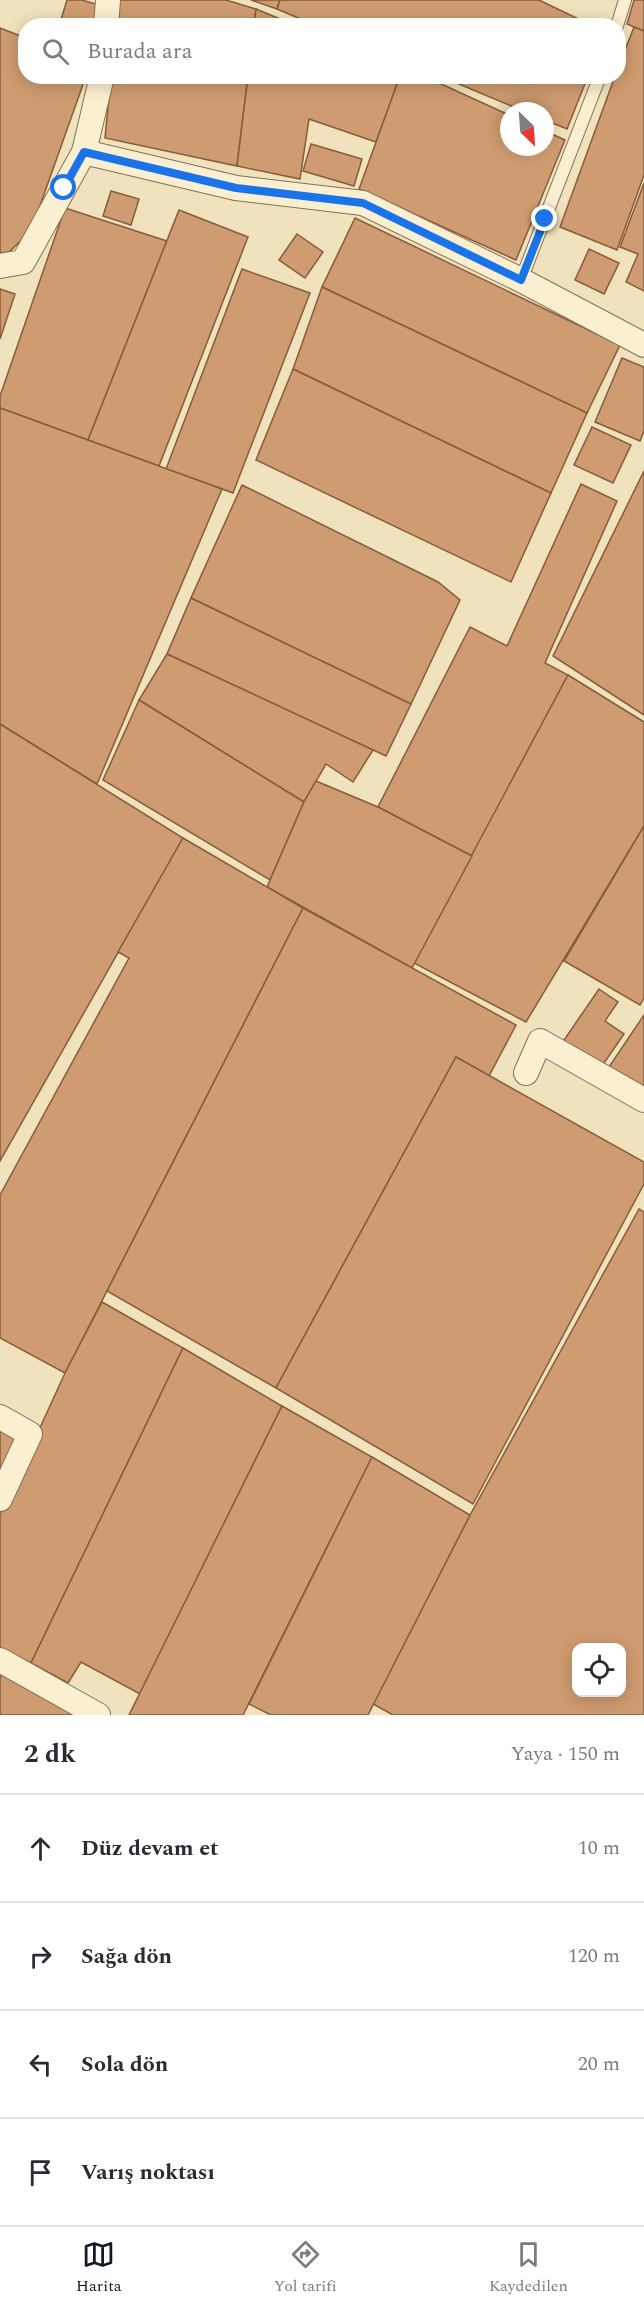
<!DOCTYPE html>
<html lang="tr">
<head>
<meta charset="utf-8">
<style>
  body { margin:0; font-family:Spectral,serif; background:#f2f2f3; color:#2b2b33 }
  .controls { position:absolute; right:18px; bottom:18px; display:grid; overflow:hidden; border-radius:12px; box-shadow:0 3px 15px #0003 }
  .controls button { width:54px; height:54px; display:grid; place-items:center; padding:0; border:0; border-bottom:2px solid #e1e1e2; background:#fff; color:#2b2b33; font:30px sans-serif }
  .compass { position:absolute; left:500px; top:102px; width:54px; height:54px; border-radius:50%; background:#fff; box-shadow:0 3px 15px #0003; rotate:155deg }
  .stop { position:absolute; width:18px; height:18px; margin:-14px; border:4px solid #1a73e8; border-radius:50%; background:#fff }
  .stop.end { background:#1a73e8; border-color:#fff; box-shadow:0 2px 6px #0008 }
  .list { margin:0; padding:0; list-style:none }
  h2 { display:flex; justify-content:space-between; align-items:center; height:78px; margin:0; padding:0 24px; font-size:26px }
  h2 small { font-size:20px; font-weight:400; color:#7c7c81 }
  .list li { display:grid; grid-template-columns:39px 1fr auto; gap:18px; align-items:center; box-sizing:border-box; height:108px; padding:0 24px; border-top:2px solid #e1e1e2 }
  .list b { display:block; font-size:22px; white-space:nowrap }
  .list em { font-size:20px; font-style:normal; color:#7c7c81 }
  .icon { flex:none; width:33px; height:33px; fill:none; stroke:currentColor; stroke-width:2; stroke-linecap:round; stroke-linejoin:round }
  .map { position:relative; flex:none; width:644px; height:1715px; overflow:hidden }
  .search { position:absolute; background:#fff; box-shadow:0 3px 15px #0003; left:18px; right:18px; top:18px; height:66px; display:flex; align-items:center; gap:15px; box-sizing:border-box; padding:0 21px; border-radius:24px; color:#7c7c81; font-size:22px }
  .sheet { height:510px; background:#fff }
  nav { display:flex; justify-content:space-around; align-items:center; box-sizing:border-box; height:84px; border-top:2px solid #e1e1e2; background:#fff; font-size:16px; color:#7c7c81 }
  nav a { display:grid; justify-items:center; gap:3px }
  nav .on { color:#111827 }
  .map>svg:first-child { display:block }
  .building { fill:#cf9b70; stroke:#885b3a; stroke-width:1.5; fill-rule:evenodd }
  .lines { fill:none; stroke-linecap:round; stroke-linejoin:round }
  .lane-casing { stroke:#877155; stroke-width:14 }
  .street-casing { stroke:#877155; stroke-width:26 }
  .lane { stroke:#faefd0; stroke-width:12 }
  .street { stroke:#faefd0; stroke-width:24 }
  .route { stroke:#1a73e8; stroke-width:8 }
</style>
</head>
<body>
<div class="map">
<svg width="644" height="1715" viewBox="0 0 644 1715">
  <rect width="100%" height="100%" fill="#efe2bc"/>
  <g class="building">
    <path d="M67,0h15l17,5 -6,21h-34z"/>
    <path d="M119,0h107l30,9 -2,17h-138z"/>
    <path d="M251,0h29l-3,9z"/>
    <path d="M280,0h259l54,26h-276l-40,-17z"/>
    <path d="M634,0h10v31l-17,-7z"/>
    <path d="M256,9l41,17h-43z"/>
    <path d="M634,27l10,4v144l-27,75 -57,-23 55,-151h3v-8z"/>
    <path d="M0,28l26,10v38h60l-55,155 -22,21 -9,1z"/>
    <path d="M111,76h137l-11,90 -132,-28z"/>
    <path d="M248,76h152l-24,66 -67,-23 -9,60 -63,-13z"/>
    <path d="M400,76h24l85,39v32h36v-16l20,9 -49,120 -157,-71z"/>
    <path d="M440,76h148l-21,53 -22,-9v-9h-22z"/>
    <path d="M311,144l51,15 -8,27 -51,-15z"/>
    <path d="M644,183v108l-18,-9 12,-28 -18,-7z"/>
    <path d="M111,191l28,8 -8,26 -28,-9z"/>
    <path d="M65,208l102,33 -79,199 -88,-32v-12z"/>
    <path d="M179,210l69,27 -89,229 -71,-26z"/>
    <path d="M355,218l265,127 -33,68 -265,-126z"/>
    <path d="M297,234l26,18 -18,26 -26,-18z"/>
    <path d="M589,249l30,14 -15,31 -29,-14z"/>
    <path d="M242,269l68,24 -77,200 -67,-24z"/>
    <path d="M322,287l265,126 -36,80 -258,-124z"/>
    <path d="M0,289l15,5 -15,45z"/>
    <path d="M622,358l22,9v64l-4,10 -45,-19z"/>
    <path d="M293,369l258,124 -40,89 -255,-122z"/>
    <path d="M0,408l222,81 -125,295 -97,-60z"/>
    <path d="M592,427l39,18 -18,38 -39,-18z"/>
    <path d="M644,471v244l-91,-59z"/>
    <path d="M581,484l36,17 -72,162 23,12 -96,181 -94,-49 92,-180 37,19z"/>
    <path d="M242,485l196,97 22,18 -49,104 -220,-106z"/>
    <path d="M191,598l220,106 -25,52 -219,-102z"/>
    <path d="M167,654l206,96 -20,32 -27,-18 -22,38 -165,-102z"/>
    <path d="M568,675l76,47v104l-118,196 -112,-59z"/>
    <path d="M139,700l165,102 -34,78 -167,-100z"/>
    <path d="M0,724l183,114 -183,323z"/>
    <path d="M316,781l62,26 94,49 -60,112 -145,-81 37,-85z"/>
    <path d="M644,826v172l-4,7 -76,-44z"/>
    <path d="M183,838l120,70 -238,465 -65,-35v-143l129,-237 -11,-6z"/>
    <path d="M303,908l213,117 -27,51 -33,-19 -180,331 -169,-97z"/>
    <path d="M599,989l19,13 -13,19 19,13 -24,35 -38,-26z"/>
    <path d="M644,1015v77l-37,-22z"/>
    <path d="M456,1057l188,105v22l-171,320 -197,-116z"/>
    <path d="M639,1209l5,3v503h-251l-20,-11 97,-189zM576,1648h46v44h-46z"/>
    <path d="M102,1302l81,46 -152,315 -31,-15v-133l65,-142z"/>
    <path d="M183,1348l99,58 -142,288 -59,-32 -13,21 -37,-20z"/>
    <path d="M282,1406l90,51 -129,258h-114z"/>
    <path d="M0,1428l19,10 -19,40z"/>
    <path d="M372,1457l98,58 -102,200h-97l-22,-11z"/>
    <path d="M3,1672l78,43h-81v-37z"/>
  </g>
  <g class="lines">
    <g class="lane-casing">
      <g id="lane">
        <path d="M617,26l8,-26"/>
        <path d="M521,280l79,-204"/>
      </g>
    </g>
    <g class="street-casing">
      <g id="street">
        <path d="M106,26l2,-26"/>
        <path d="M84,152l18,-76"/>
        <path d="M0,266l23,-4 61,-110 152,36 127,15 158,77 123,65"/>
        <path d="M526,1073l14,-32 104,59"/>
        <path d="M0,1417l30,17 -30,65"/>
        <path d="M0,1660l98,55"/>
      </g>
    </g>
    <use href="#lane" class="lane"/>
    <use href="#street" class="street"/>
  </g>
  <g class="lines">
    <path class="route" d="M64,188l20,-36 152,36 127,15 158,77 24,-61"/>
  </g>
</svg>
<div class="controls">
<button><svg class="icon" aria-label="locate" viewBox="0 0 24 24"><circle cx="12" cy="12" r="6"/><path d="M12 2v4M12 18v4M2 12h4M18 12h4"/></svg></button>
</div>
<svg class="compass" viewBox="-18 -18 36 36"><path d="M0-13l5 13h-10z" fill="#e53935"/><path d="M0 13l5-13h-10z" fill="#7c7c81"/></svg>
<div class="stop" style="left:64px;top:188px"></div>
<div class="stop end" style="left:545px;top:219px"></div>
<div class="search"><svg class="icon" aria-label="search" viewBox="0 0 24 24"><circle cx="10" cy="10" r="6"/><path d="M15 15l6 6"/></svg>Burada ara</div>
</div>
<section class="sheet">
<h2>2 dk<small>Yaya · 150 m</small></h2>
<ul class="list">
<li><svg class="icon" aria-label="ahead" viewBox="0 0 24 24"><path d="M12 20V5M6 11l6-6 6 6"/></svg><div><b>Düz devam et</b></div><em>10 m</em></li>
<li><svg class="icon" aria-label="right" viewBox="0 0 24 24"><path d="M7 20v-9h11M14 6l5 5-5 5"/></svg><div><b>Sağa dön</b></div><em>120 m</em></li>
<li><svg class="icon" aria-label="left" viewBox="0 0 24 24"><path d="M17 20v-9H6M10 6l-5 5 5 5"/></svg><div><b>Sola dön</b></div><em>20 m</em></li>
<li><svg class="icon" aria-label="arrive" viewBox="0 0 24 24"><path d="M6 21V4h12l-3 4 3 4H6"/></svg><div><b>Varış noktası</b></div></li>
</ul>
</section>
<nav>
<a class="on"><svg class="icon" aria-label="map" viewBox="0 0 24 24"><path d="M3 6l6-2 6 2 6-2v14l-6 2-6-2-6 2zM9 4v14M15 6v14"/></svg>Harita</a>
<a><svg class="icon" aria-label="directions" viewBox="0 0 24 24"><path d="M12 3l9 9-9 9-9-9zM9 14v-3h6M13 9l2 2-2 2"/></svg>Yol tarifi</a>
<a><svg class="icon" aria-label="saved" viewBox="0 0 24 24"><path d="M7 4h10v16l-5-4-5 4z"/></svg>Kaydedilen</a>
</nav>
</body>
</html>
